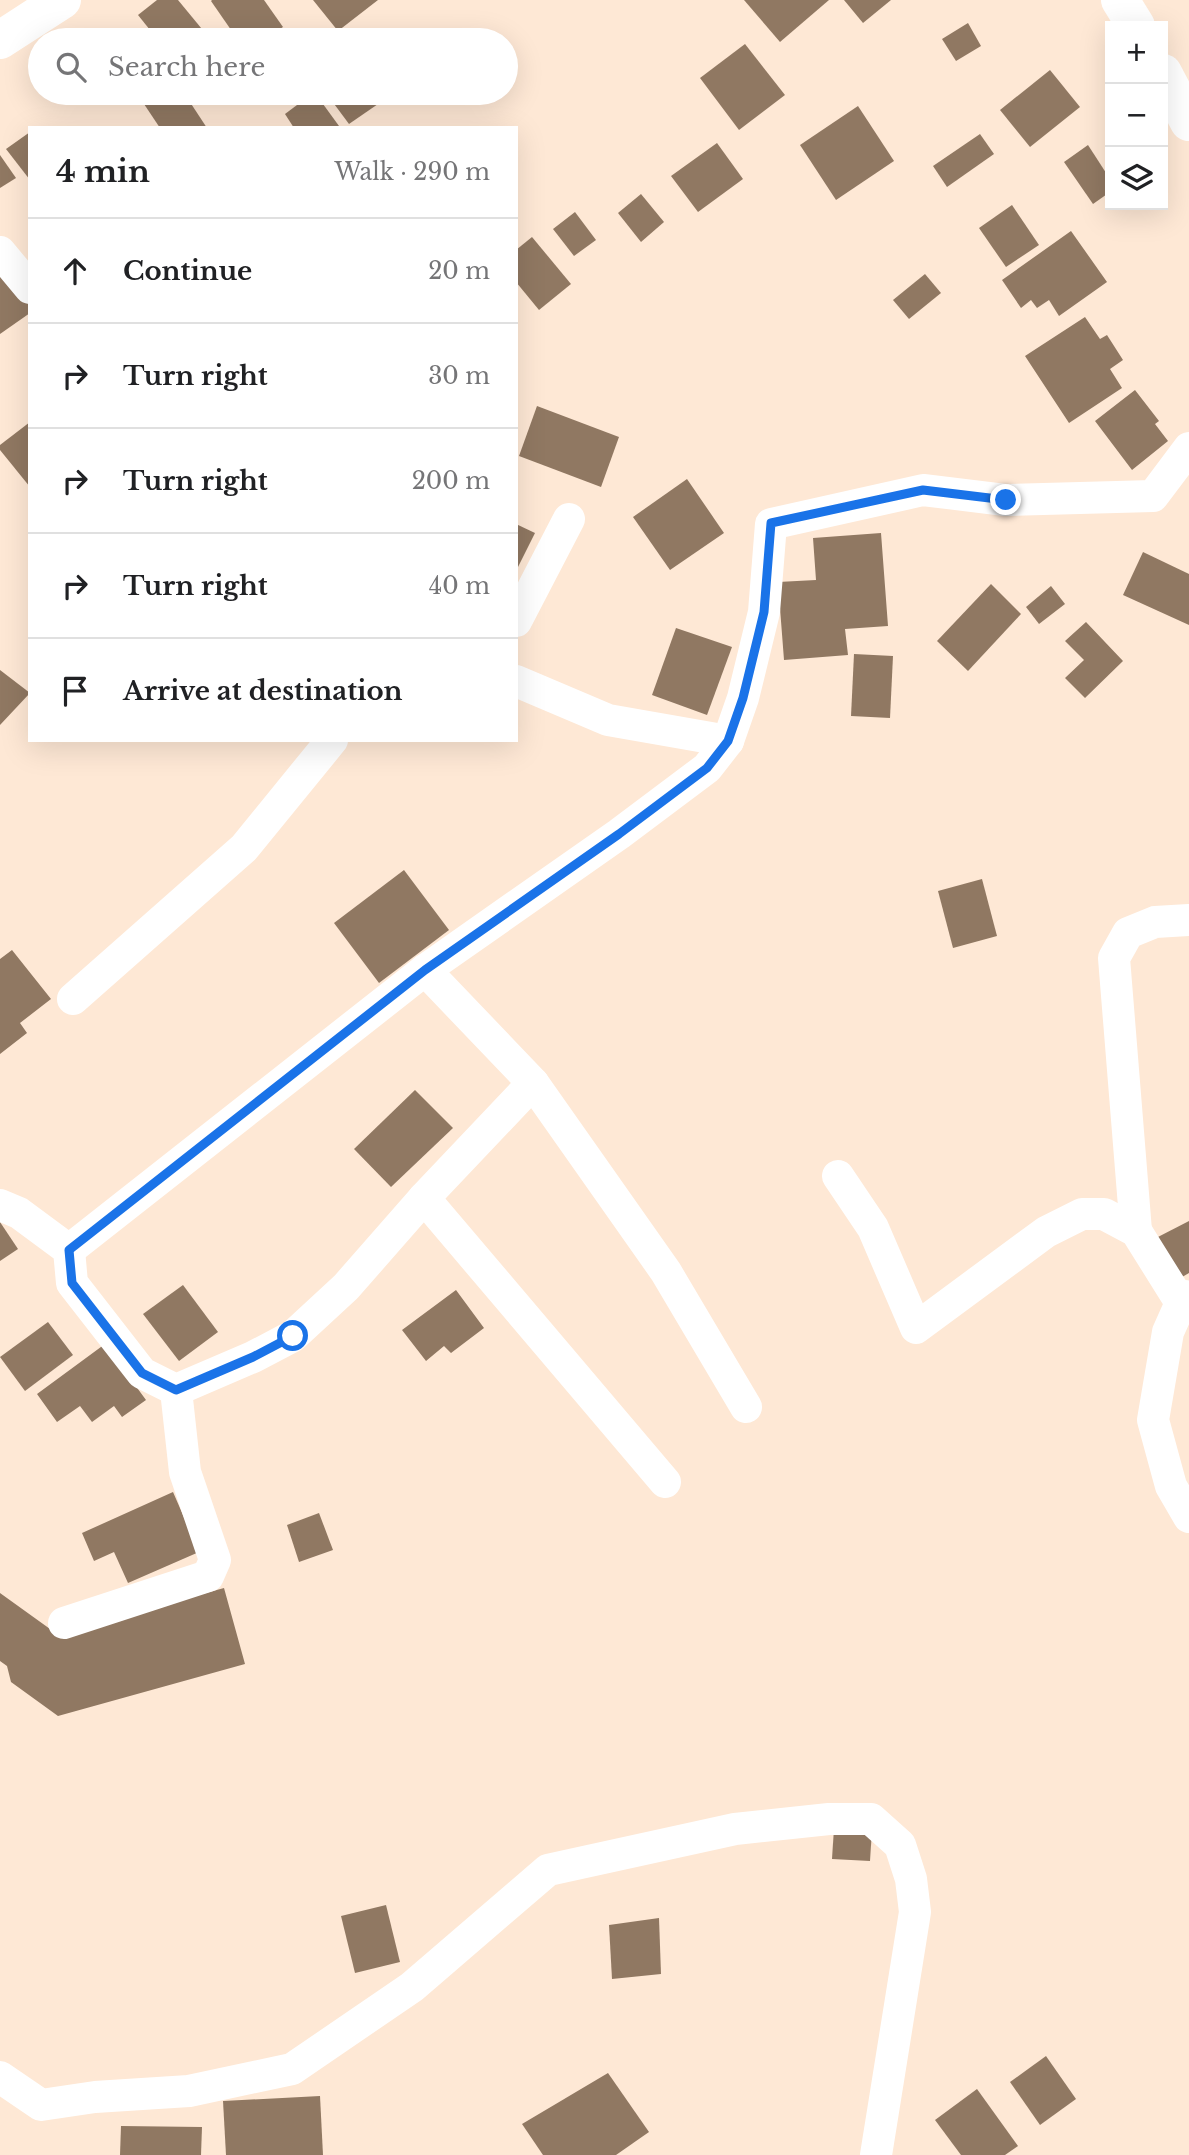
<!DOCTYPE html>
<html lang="en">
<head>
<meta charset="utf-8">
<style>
  body { margin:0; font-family:"Libre Baskerville",serif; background:#f2f2f2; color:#202124 }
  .controls { position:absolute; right:21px; top:21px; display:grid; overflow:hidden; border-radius:0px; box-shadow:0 7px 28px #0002 }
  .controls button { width:63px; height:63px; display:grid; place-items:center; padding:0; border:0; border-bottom:2px solid #e0e0e0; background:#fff; color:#202124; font:35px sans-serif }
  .stop { position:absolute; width:21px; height:21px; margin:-16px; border:5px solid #1a73e8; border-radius:50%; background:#fff }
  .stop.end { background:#1a73e8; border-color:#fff; box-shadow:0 2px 7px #0008 }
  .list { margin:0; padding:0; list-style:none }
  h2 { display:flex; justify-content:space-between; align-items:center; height:91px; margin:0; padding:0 28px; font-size:30px }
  h2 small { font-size:23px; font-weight:400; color:#757577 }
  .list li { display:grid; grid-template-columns:46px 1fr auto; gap:21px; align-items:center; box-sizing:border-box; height:105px; padding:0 28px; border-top:2px solid #e0e0e0 }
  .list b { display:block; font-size:26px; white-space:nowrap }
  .list em { font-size:23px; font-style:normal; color:#757577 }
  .icon { flex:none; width:38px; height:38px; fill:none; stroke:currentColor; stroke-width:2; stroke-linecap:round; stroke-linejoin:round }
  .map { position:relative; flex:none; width:1189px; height:2155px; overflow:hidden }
  .search { position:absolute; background:#fff; box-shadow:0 7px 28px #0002; left:28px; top:28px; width:490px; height:77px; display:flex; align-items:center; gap:18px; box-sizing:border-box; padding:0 24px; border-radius:38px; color:#757577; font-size:26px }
  .panel { position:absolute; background:#fff; box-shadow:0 7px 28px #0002; left:28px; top:126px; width:490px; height:616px; border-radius:0px }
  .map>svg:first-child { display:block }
  .building { fill:#907862 }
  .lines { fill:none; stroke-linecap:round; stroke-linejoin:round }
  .street { stroke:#fff; stroke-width:32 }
  .secondary { stroke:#fff; stroke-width:38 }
  .route { stroke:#1a73e8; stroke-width:9 }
</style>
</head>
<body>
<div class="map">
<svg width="1189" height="2155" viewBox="0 0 1189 2155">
  <rect width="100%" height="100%" fill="#fee8d5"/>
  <g class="building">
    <path d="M157,0h21l33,40h-53l-20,-25z"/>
    <path d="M212,0h52l19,27 -19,13h-26l-27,-39z"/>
    <path d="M313,0h65l-40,31z"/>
    <path d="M744,0h85l-49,42z"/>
    <path d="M844,0h47l-28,23z"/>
    <path d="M968,23l13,23 -25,15 -14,-22z"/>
    <path d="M745,44l40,51 -46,35 -39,-52z"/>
    <path d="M1050,70l30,37 -50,40 -30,-37z"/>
    <path d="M162,93h22l23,35h-47l-16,-24z"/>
    <path d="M313,93h2l24,33 -45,2 -9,-14z"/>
    <path d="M326,93h68l-45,31z"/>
    <path d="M858,106l36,55 -58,39 -36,-55z"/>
    <path d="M30,132v48l-24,-31z"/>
    <path d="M980,134l14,20 -47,33 -14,-21z"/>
    <path d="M717,143l26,36 -45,33 -27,-36z"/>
    <path d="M1088,145l22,34v13l-17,12 -29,-42z"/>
    <path d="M0,155l16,23 -16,10z"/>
    <path d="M641,194l23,28 -23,20 -23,-29z"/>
    <path d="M1012,205l27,40 -33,22 -27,-39z"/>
    <path d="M575,212l21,28 -22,16 -21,-27z"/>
    <path d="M1071,231l36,51 -48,34 -10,-16 -12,8 -6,-8 -10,8 -19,-28z"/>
    <path d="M532,237l39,47 -32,26 -23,-28v-32z"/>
    <path d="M0,271l30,26v16l-30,21z"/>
    <path d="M925,274l16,19 -32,26 -16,-19z"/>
    <path d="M1085,317l15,22 7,-4 16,25 -13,9 12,19 -53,35 -44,-67z"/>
    <path d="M1135,390l24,31 -4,3 13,17 -36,29 -37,-49z"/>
    <path d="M537,406l82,31 -18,50 -82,-31z"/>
    <path d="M30,422v65l-30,-37v-5z"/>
    <path d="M687,479l37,54 -54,37 -37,-53z"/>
    <path d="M516,524l19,9 -19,38z"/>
    <path d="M881,533l7,93 -43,3 3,26 -64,5 -6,-78 38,-2 -3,-42z"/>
    <path d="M1143,552l46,22v51l-66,-30z"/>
    <path d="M991,584l30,30 -53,57 -31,-30z"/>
    <path d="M1051,586l14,18 -26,20 -13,-17z"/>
    <path d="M1086,622l37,39 -38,37 -20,-20 19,-18 -19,-19z"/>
    <path d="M676,628l56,19 -25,68 -55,-20z"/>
    <path d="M854,654l39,2 -3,62 -39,-2z"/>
    <path d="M0,670l30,23 -30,32z"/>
    <path d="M404,870l45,60 -70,53 -45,-60z"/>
    <path d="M982,879l15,57 -44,12 -15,-57z"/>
    <path d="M12,950l39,49 -31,24 7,10 -27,21v-95z"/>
    <path d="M415,1090l38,38 -62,59 -37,-38z"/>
    <path d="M1189,1221v52l-12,7 -21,-42z"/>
    <path d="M0,1222l18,27 -18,12z"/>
    <path d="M183,1285l35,47 -39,29 -36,-47z"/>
    <path d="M456,1290l28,38 -33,25 -7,-7 -18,15 -24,-31z"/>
    <path d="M48,1322l25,33 -48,36 -25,-34z"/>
    <path d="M105,1344l41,56 -24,17 -8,-11 -22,16 -12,-16 -23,16 -20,-28z"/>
    <path d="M173,1492l26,60 -71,31 -14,-31 -20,9 -12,-28z"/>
    <path d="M319,1513l14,37 -34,12 -12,-37z"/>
    <path d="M224,1588l21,76 -187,52 -47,-34 -4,-16 -7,-5v-68l57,41z"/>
    <path d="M834,1828l38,2 -2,31 -38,-2z"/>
    <path d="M386,1905l14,57 -45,11 -14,-57z"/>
    <path d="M659,1918l2,56 -49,5 -3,-54z"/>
    <path d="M1046,2056l30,43 -36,26 -30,-43z"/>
    <path d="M608,2073l41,59 -33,23h-73l-21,-31z"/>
    <path d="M977,2089l41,57 -13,9h-44l-26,-35z"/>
    <path d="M320,2096l3,59h-97l-3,-54z"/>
    <path d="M121,2126l81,1 -1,28h-81z"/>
  </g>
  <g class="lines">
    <g class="street">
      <path d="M0,252l30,36"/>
      <path d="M516,621l53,-102"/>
      <path d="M516,681l92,39 120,21"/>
      <path d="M425,970l108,113 133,189 80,135"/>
      <path d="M73,999l171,-151 88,-108"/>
      <path d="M838,1176l35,52 43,100 130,-96 36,-18h22l32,17 40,64 13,2"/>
      <path d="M424,1198l241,284"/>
      <path d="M0,1205l19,8 50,37 3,33 70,90 34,17 77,-33 40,-21 53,-49 78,-89 109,-115"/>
      <path d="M1136,1231l-22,-273 14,-25 27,-11 34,-2"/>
      <path d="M69,1250l356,-280 194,-136 88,-66 21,-27 15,-43 21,-86 7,-88 152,-34 82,10 148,-4 36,-48"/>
      <path d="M1184,1296l-16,36 -15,88 18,66 18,31"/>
      <path d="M64,1623l144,-47 7,-16 -30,-88 -9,-82"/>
      <path d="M0,2077l41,28 54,-8 94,-6 103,-22 120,-82 136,-117 187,-41 94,-10h42l29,26 11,34 4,33 -39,243"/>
    </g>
    <g class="secondary">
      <path d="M1120,0l16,26"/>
      <path d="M0,40l62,-40"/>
      <path d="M1163,73l26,49"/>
    </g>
  </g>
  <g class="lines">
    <path class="route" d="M293,1336l-40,21 -77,33 -34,-17 -70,-90 -3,-33 356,-280 194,-136 88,-66 21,-27 15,-43 21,-86 7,-89 152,-33 83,10"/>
  </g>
</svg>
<div class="controls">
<button>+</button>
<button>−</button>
<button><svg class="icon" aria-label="layers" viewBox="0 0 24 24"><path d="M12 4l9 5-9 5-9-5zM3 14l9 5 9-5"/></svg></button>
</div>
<div class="stop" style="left:293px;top:1336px"></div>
<div class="stop end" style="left:1006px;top:500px"></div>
<div class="search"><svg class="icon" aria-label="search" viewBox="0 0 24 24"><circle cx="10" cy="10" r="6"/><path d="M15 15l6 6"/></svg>Search here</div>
<section class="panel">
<h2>4 min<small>Walk · 290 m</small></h2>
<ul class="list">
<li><svg class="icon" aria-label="ahead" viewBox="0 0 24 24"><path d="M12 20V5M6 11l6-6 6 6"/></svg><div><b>Continue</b></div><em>20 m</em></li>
<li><svg class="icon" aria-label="right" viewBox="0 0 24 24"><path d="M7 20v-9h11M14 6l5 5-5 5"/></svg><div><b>Turn right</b></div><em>30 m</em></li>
<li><svg class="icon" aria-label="right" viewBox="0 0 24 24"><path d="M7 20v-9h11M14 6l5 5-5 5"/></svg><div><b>Turn right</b></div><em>200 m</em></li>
<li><svg class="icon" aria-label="right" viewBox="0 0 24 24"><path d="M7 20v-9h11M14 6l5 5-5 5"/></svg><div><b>Turn right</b></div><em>40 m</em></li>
<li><svg class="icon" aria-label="arrive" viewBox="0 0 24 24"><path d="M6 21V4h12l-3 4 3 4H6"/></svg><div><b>Arrive at destination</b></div></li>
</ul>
</section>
</div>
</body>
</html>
